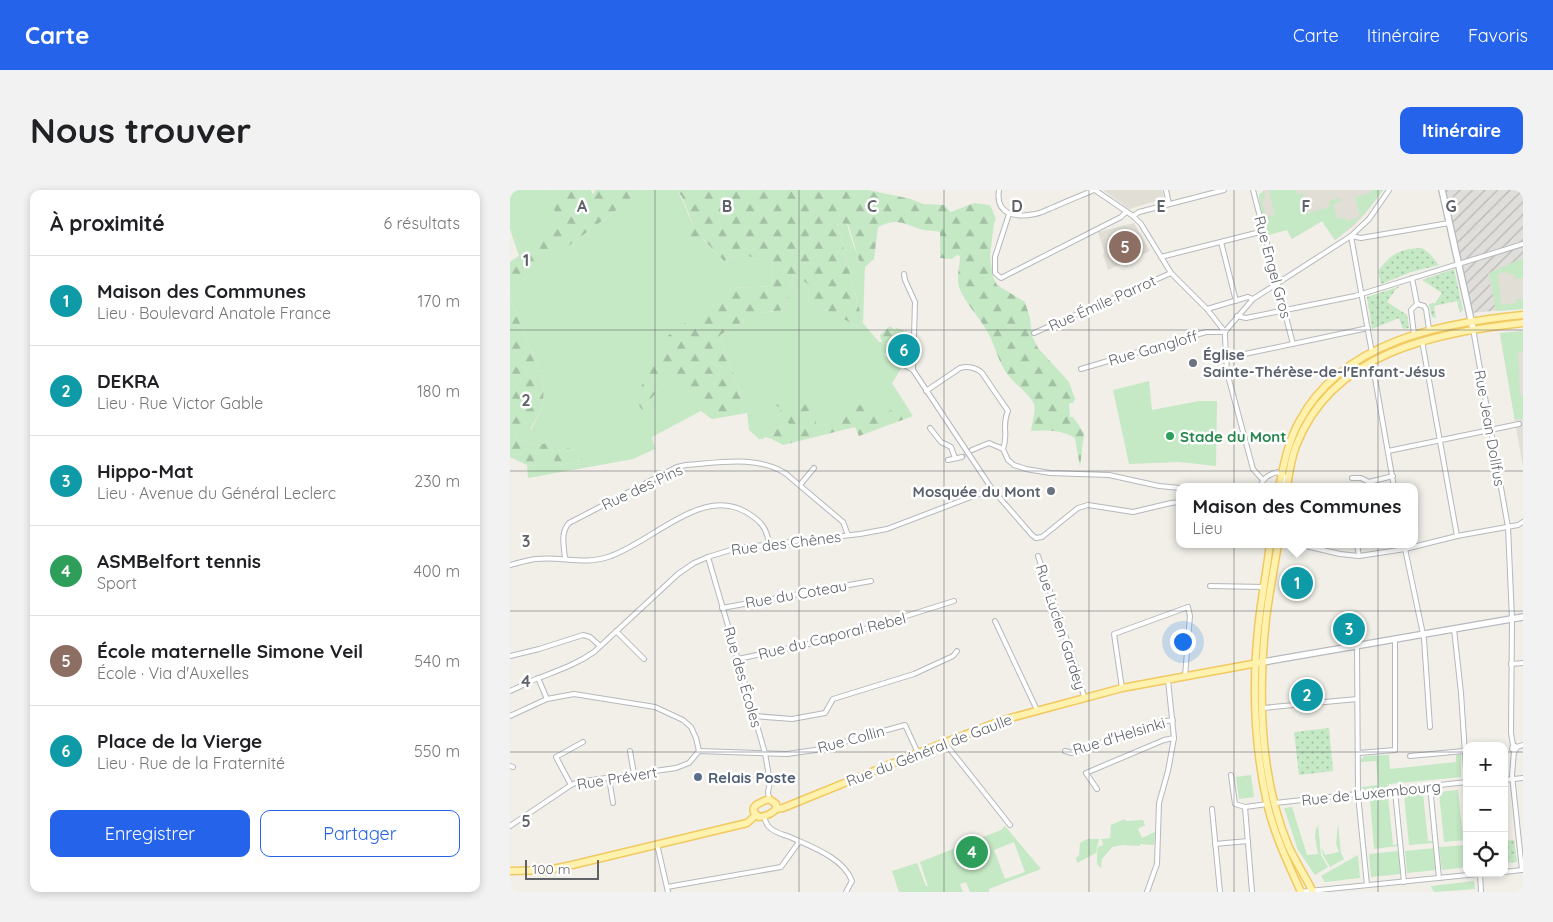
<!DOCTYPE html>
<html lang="fr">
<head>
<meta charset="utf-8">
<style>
  body { margin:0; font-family:Quicksand,sans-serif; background:#f2f2f2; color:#202124 }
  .controls { position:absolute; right:15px; bottom:15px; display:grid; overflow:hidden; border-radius:10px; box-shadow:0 2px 8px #0003 }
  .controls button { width:45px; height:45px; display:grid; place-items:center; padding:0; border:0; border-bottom:1px solid #e0e0e0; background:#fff; color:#202124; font:25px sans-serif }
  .scale { position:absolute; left:15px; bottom:12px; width:74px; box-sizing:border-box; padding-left:5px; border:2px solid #5f6368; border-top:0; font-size:14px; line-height:18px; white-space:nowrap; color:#5f6368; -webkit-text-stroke:4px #fff; paint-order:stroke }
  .you { position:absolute; left:672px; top:451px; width:18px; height:18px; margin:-12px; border:4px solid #fff; border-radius:50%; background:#1a73e8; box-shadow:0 0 0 8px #1a73e833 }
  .badge { display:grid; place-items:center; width:32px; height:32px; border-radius:50%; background:#2563eb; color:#fff; font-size:16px; font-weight:700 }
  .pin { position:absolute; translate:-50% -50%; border:2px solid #fff; box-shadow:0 1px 5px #0006 }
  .popup { position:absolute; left:666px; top:293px; width:242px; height:65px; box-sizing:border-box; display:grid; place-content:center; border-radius:10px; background:#fff; filter:drop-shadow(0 1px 4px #0005); font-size:16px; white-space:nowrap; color:#757577 }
  .popup b { font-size:19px; color:#202124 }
  .popup::after { content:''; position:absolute; left:50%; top:100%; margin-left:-10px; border:10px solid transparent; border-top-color:#fff }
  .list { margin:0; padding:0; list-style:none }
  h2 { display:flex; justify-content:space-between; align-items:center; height:65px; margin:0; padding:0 20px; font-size:21px }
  h2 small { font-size:16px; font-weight:400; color:#757577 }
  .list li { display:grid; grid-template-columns:32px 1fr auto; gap:15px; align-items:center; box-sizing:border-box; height:90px; padding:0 20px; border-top:1px solid #e0e0e0 }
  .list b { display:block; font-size:19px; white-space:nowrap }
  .list p { margin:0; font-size:16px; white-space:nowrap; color:#757577 }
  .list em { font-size:16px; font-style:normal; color:#757577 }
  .actions { display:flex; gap:10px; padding:15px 20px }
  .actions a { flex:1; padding:11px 0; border:1px solid #2563eb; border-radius:10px; text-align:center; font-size:18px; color:#2563eb }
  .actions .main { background:#2563eb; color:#fff }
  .icon { flex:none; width:28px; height:28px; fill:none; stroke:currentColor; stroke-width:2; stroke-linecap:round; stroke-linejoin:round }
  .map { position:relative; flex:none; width:1013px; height:702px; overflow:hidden; border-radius:10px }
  header { display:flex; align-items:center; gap:30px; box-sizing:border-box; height:70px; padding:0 25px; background:#2563eb; color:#fff }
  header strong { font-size:24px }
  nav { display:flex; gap:28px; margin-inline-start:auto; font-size:18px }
  .intro { display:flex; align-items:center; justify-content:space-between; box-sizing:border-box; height:120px; padding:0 30px }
  h1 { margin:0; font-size:35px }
  .button { padding:12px 22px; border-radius:10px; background:#2563eb; color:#fff; font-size:18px; font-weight:700 }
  main { display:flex; gap:30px; padding:0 30px }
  aside { flex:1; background:#fff; border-radius:10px; box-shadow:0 2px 8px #0003 }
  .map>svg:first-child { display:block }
  .industrial { fill:url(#industrial-furrows) }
  .education { fill:#e1ded6 }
  .green { fill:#c5e8c5; fill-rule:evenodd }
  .forest { fill:url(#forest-firs) }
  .park { fill:url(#park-dots) }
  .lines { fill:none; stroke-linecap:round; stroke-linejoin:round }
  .street-tunnel { stroke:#ccccc8; stroke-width:4; stroke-dasharray:4 2; stroke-linecap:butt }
  .street-casing { stroke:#b5b8bc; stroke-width:6 }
  .secondary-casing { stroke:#b6babf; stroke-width:8 }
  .primary-casing { stroke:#f2c960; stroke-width:9 }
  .street { stroke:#fff; stroke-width:4 }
  .secondary { stroke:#fff; stroke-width:5.5 }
  .primary { stroke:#fff2af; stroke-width:6 }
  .grid { fill:none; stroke:#5f6368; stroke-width:1; stroke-opacity:0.55 }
  .worship-dot { fill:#6b7280; stroke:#fff; stroke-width:2 }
  .leisure-dot { fill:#2e9e5b; stroke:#fff; stroke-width:2 }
  .service-dot { fill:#5c6f8a; stroke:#fff; stroke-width:2 }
  .labels { text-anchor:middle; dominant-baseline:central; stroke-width:5; stroke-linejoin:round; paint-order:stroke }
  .street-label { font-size:15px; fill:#5f6368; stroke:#fff }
  .worship-label { font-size:15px; font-weight:bold; fill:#5b616d; stroke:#fff; text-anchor:start }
  .leisure-label { font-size:15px; font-weight:bold; fill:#27864d; stroke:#fff; text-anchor:start }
  .service-label { font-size:15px; font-weight:bold; fill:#4e5e75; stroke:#fff; text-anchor:start }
  .grid-label { font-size:16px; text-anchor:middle; font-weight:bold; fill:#5f6368; stroke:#fff; stroke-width:5; stroke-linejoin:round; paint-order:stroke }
</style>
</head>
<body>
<header>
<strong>Carte</strong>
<nav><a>Carte</a><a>Itinéraire</a><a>Favoris</a></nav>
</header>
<div class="intro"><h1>Nous trouver</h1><a class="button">Itinéraire</a></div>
<main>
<aside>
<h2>À proximité<small>6 résultats</small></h2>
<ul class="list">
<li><span class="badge" style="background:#0f9aa8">1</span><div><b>Maison des Communes</b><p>Lieu · Boulevard Anatole France</p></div><em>170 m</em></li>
<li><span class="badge" style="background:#0f9aa8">2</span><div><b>DEKRA</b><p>Lieu · Rue Victor Gable</p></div><em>180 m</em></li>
<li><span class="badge" style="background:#0f9aa8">3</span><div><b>Hippo-Mat</b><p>Lieu · Avenue du Général Leclerc</p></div><em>230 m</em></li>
<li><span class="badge" style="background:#2e9e5b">4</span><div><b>ASMBelfort tennis</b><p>Sport</p></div><em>400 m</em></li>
<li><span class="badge" style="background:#8d6e63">5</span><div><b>École maternelle Simone Veil</b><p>École · Via d'Auxelles</p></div><em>540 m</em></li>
<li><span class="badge" style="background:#0f9aa8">6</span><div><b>Place de la Vierge</b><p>Lieu · Rue de la Fraternité</p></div><em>550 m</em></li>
</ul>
<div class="actions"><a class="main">Enregistrer</a><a>Partager</a></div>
</aside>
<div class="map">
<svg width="1013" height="702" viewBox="0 0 1013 702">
  <defs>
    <pattern id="industrial-furrows" width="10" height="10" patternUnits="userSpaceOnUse" patternTransform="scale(1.25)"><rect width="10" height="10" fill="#e0deda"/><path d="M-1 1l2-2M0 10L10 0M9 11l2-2" fill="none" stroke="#b9b8b5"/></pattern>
    <pattern id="forest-firs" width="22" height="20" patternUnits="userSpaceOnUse" patternTransform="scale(1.25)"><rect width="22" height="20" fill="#c5e8c5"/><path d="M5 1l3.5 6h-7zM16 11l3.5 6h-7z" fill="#a3c0a4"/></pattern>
    <pattern id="park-dots" width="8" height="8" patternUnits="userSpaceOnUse" patternTransform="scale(1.25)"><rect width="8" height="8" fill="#c5e8c5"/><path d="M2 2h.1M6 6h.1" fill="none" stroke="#a3c0a4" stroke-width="1.8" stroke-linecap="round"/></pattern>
  </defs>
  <rect width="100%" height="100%" fill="#f1efe8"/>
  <path class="industrial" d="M932,0h81v118l-51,5z"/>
  <g class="education">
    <path d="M593,0h59l2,9 -35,10z"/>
    <path d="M754,0h119l-18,24 -11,12 -19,14 -13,-19 -30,18 -5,-9 -19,5 -9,-36v-4z"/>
    <path d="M624,33l16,28 -42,19 -4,-13h-1l1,-6 -6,-19z"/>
    <path d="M1013,68v51l-27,2 -8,-37z"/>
    <path d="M1013,143v134l-7,-40 3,-1 -1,-5h-3l-15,-86z"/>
  </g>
  <g class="green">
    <path d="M0,0h39l11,38 -41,28 -9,-27z"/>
    <path d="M133,0h34c7,11 10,23 16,35 7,14 21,25 31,36l17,-7 30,9 2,23 -42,2 -89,122 29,-36 18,17 12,20 -49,26 3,12 -22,10 -105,19 -1,-13 11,1 5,-7 11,-5 2,12 26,-6v-8l-18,-5 -5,4 -7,-9 -15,3 -23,-6 5,-11 12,2 12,-24 1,-23 -34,-85v-8z"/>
    <path d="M328,0c6,21 14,62 27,77l-2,56 16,19 6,1 5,4 -6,8 18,12 -10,16 21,33 -9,-8h-9l-19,9 -28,-6 -2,-6 -5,12 -15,10 -10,-3v-5l-11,-1 -2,-3v-3l-27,-14 -2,7 7,3 -2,9 10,5v4l-11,1 -5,3 -1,9 -7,-2 -2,2h-4l-10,-9 -2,-17 -27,-78 38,-22 27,-3 9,-36 15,11 -1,16 51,26 4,-4 -26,-100z"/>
    <path d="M759,0h27l1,4 6,-1 5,20 22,-6 -1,-6 11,-3 1,3 -8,3 4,15 8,-2 1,4 14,-4 -5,-20 16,-4v-3h12c-14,20 -29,35 -48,50l-13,-19 -30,18 -5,-9 -19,5 -9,-36v-4l5,-4 2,7 -4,1 4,18 9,-2z"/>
    <path d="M1013,68v20l-8,1 -1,-5 -4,1 -1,-3 -10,1 -1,3 3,29 16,-2 -1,-4h7v10l-27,2 -7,-38z"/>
    <path d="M1013,141v20l-5,1 2,43h3v26l-1,-3 -7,1v2l-15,-88z"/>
    <path d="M639,191l3,29 47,-9h18l-1,65 -37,-4 -50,2 -16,-74z"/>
    <path d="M951,564v23l-72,7 -2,4 -22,2 -3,-1v-2l16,-2 -2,-24 -15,1v-3l3,-3 25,-1 1,14 66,-7v-7z"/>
    <path d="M741,585l3,22 -15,2 -3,-22z"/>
    <path d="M948,600l5,46h4v4l-23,2 -5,-50z"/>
    <path d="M913,604l5,47h5v2l-24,2 -5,-50z"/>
    <path d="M878,607l5,48 5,-1v2l-24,3 -4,-50z"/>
    <path d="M782,617l15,48 11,-1 -3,-17 1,-9h1l1,-4 3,31 7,12 -13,8 -17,-25 -14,-42z"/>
    <path d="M615,629v2l18,-1 2,5 -7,4 4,9 13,-6 -1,13 -14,-1v2l-17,-1 -11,2 -10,12 -1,9 -4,-4v-13l2,-5h3l1,-3 -2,-4 9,-1 1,-13z"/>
    <path d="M828,633l3,30 3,6 -14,8 -7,-12 -1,-8 3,8 14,-3 -3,-8z"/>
    <path d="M495,636l36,43 -52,20v3h-19l-4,-10 -6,2 3,8h-64l-7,-21 25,-8 9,23h2l-8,-24 81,-32zM504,652l11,30 -20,7 -11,-29z"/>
    <path d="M579,648v1h10l-3,14 -19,10 -1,-6 3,-1 1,-13z"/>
    <path d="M957,655v22l-25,3 -3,-23z"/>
    <path d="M924,658l2,22 -29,3 -2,-22z"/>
    <path d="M889,661l2,23 -30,3 -2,-23z"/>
    <path d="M848,665l2,23 -35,4 -4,-6z"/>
    <path d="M964,691l1,8 -40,3 -3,-3 -1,-3z"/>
  </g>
  <g class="forest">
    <path d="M39,0h42l2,5 2,-5h48l-133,100v-28l49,-34z"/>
    <path d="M167,0h191l43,9 12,5 21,1 7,7 23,-9 16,2 6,14 -2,4 -4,33 3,21 4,8 28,17 5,16 2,18 6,12 31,34 6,17 -2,4h-4l1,14h3l11,16 -4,34 -5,-29c-13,-8 -29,-8 -44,-7 1,-9 5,-19 3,-27 -3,-8 -20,-21 -26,-29 -10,-13 -12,-28 -20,-42 -8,-16 -23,-29 -29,-46 -3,-11 1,-20 1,-31l-3,-1 -5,4 -12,-1v-26c-7,-2 -14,-1 -20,-3 -19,-6 -22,-11 -42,-2l-4,32 -9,8 -6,-7 -11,-36 -11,-1 26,100 -4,4 -51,-26 1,-16 -15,-11 -9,36 -27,3 -38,22 27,78 -35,6 -11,-8 -12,-20 -18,-17 -29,36 -7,-11 30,-61 66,-50 42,-2 -2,-23 -30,-9 -17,7 -22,-23 -14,2 6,-13 -12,-30z"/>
    <path d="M0,108l34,85 -1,23 -13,24 -11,-2 -5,11 23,6 15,-3 7,9 5,-4 18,5v8l-26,6 -3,-11 -10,4 -5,7 -11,-1 -17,-8z"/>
    <path d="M380,136l5,4 1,-2 7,2 4,5v8l-15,11 -4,-3 2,-4 -5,-4h-3l-2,-8z"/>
    <path d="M265,208l27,5 7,3 1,5 -7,1v3l2,3 16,-10 2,5 -7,6v5l10,3 2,-8 13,-2 -1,-8 3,-8 3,1 2,8 20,-8 8,15 19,-9h9l9,8 -54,20 -4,-9 -72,18 -11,-6 1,-9 5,-3 11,-1v-3l-9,-2 -1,-4 2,-9 -7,-3z"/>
  </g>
  <g class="park">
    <path d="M912,58l8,6 9,11 -28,7 -30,12 -3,-13c14,-18 21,-22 44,-23z"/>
    <path d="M944,79l9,41 -3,3 -3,-12 -23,5 2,12 -4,-1 -3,-13 6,-1 7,-10 -20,-13z"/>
    <path d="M891,96l-5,3 -9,13 20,13 2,13 -6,1 -4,-11 -27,11 -5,-32z"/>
    <path d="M819,538l4,43 -34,4 -5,-43z"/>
    <path d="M1004,650l3,22 -13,1v-22z"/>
  </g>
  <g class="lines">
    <path class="street-tunnel" d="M452,267l10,-7"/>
    <g class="street-casing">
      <g id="street">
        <path d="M489,0c-4,25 17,28 36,24 7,-1 13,-5 19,-7 13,-6 26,-11 40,-17"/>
        <path d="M585,0l38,26 8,8 30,49 36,36 18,23"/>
        <path d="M656,0l3,14"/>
        <path d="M743,0l40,154"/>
        <path d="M499,24l-14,43v16l6,5 120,-61 5,-5"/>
        <path d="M623,26l6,-4 85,-22"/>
        <path d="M841,46l21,117"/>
        <path d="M841,46l10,2 88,-15"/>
        <path d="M711,52l15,59"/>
        <path d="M651,67l103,-26"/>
        <path d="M394,84l1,6 10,22 -2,68 79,119 40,46 4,3 6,-1 36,-29 10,-3 45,7 38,-9 9,-1"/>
        <path d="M902,88l5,26"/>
        <path d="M697,119l41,-12 5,2"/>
        <path d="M727,126l9,2 109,-22 168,-52"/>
        <path d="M963,139l35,198 4,92 -1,114 2,12"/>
        <path d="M524,143l137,-60"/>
        <path d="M904,144l-3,-24 6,-6 7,2 2,3 3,20"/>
        <path d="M912,151l35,195"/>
        <path d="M716,168l142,-30"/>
        <path d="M862,171l22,126"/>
        <path d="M396,176l7,4"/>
        <path d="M571,179l125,-37h19"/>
        <path d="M416,201l34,-23c7,-2 16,-1 22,5l26,38c-7,16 1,22 -5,38l5,11 6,5 12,4 24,4 59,2 50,11 21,2"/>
        <path d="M420,238l11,14 10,5 4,11"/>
        <path d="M462,260l17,-7 14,6"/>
        <path d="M878,261l131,-27"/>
        <path d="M438,270l14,-3"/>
        <path d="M842,288h9l8,4 24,-6"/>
        <path d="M753,290l-10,-11 -26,-97 -2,-35v-5l3,-4 25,-29 98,-63 18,-17 20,-29"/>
        <path d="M290,295l14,-17"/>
        <path d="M750,297c3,-9 8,-12 17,-15l7,4 1,9"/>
        <path d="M787,354l43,10 19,2 46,-7 52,-13 61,-11 5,-3"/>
        <path d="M847,354l2,12"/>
        <path d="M894,354l20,95 6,88"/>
        <path d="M528,366l38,111 8,30"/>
        <path d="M198,367l57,196 5,29 -2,10 1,7"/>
        <path d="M55,369c-1,-13 -5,-26 4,-36l108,-56 9,-2c32,-2 70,-10 99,8l58,49 5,13"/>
        <path d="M0,375c8,-2 17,-5 26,-6 25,-3 48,6 72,-2 44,-14 92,-71 138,-45 15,9 21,16 23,32"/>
        <path d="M700,396l54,1"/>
        <path d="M212,418l149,-27"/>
        <path d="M485,431l42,89"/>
        <path d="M944,439l7,64 6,91"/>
        <path d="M106,441l28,28"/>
        <path d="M847,456l1,149 9,90"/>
        <path d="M0,466l29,-7 44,-14 7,2 10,9"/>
        <path d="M228,469l98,-21 118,-37"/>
        <path d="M1001,474l12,-1"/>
        <path d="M28,488l9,21"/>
        <path d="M612,498l-8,-54 74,-27 2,9 -5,60"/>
        <path d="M0,501c10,-4 19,-10 29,-13 20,-8 38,-14 55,-26l84,-78 16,-11 14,-6 29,-9 123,-14 27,-5 105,-40"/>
        <path d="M753,518l94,-9"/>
        <path d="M0,526l37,-17 27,-5 81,13 28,13 8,7 5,11 3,13"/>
        <path d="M244,526l38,3 33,-6 8,-14 81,-25 39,-18 4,-5"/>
        <path d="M435,553l65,82"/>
        <path d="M1007,557l-2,4 -3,-2 1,-4 4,2 6,-2"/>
        <path d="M120,561l4,23"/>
        <path d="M189,561l88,3 28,-4 90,-25 13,28"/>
        <path d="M555,561l7,2 83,-30 18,-3"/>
        <path d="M1004,561l-2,24 10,95"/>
        <path d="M848,563l37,-3v-111"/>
        <path d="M900,566l54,-5"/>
        <path d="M0,576l3,1"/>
        <path d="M721,585l4,29 10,3 7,85"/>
        <path d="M99,588l4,25"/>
        <path d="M994,590l19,-2"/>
        <path d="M61,595l-15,-28 27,-15"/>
        <path d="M920,596l9,92"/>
        <path d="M587,599l-11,-16 78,-33 10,-2"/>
        <path d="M885,601l9,91"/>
        <path d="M765,613l192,-21"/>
        <path d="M735,617l23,-3"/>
        <path d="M702,619l8,83"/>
        <path d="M254,627c1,3 2,7 5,10 6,6 13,7 21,10 20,9 54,21 62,44l-6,11"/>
        <path d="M0,636l61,-41 7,-3 98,-14 13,-5 10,-12"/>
        <path d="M147,654l11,48"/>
        <path d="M705,654l33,-3"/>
        <path d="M994,682l18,-2"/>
        <path d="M970,683l1,19"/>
        <path d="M157,697l114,-20 18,-25"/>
        <path d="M637,702l10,-28 2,-61 9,-32 6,-33 -6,-58"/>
        <path d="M789,702l189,-19"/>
      </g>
    </g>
    <g class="secondary-casing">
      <g id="secondary">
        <path d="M932,0l31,139"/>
        <path d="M753,472l260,-45"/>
      </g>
    </g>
    <g class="primary-casing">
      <g id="primary">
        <path d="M769,297c5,-23 9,-45 20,-65 43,-81 142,-99 224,-107"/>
        <path d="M777,297c2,-14 4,-28 9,-41 36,-94 138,-113 227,-123"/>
        <path d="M760,354c-3,25 -8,51 -11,76 -7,60 -5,124 8,183 7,31 21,60 34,89"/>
        <path d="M768,354c-4,25 -9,50 -12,75 -8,74 -7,156 22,226 7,16 17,31 25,47"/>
        <path d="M259,609l7,5v5c-4,5 -10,7 -17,8 -14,-10 2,-15 10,-18z"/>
        <path d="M266,619l7,-1 135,-55 85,-33 119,-32 141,-26"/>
        <path d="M0,681l38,-1 24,-5 175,-42 9,-8"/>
      </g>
    </g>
    <use href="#street" class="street"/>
    <use href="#secondary" class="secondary"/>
    <use href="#primary" class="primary"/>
  </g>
  <path class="grid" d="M145,0v702M289,0v702M434,0v702M579,0v702M724,0v702M868,0v702M0,140h1013M0,281h1013M0,421h1013M0,562h957M994,562h19"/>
  <g class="worship-dot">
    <circle cx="683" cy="173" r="5"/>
    <circle cx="541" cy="301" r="5"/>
  </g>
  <circle class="leisure-dot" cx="660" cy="246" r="5"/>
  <circle class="service-dot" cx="188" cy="587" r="5"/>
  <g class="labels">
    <g class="street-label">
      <text transform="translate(763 77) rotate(75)">Rue Engel Gros</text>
      <text transform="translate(592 113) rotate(-24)">Rue Émile Parrot</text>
      <text transform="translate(643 158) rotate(-16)">Rue Gangloff</text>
      <text transform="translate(980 238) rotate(80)">Rue Jean Dollfus</text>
      <text transform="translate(132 297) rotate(-25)">Rue des Pins</text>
      <text transform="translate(276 353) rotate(-7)">Rue des Chênes</text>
      <text transform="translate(286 404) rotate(-10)">Rue du Coteau</text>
      <text transform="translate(551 437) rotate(72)">Rue Lucien Gardey</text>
      <text transform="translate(322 446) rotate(-14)">Rue du Caporal Rebel</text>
      <text transform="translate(233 487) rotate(74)">Rue des Écoles</text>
      <text transform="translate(609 546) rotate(-17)">Rue d'Helsinki</text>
      <text transform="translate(341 549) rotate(-15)">Rue Collin</text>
      <text transform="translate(419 560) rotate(-21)">Rue du Général de Gaulle</text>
      <text transform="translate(107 588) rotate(-9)">Rue Prévert</text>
      <text transform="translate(861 603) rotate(-6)">Rue de Luxembourg</text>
    </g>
    <g class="worship-label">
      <text x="693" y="164">Église<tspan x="693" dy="17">Sainte-Thérèse-de-l'Enfant-Jésus</tspan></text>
      <text x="531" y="301" text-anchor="end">Mosquée du Mont</text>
    </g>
    <g class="leisure-label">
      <text x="670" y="246">Stade du Mont</text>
    </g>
    <g class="service-label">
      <text x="198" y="587">Relais Poste</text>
    </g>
  </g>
  <g class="grid-label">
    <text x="72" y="22">A</text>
    <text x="217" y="22">B</text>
    <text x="362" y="22">C</text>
    <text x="507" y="22">D</text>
    <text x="651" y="22">E</text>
    <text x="796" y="22">F</text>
    <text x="941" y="22">G</text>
    <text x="16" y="76">1</text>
    <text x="16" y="216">2</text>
    <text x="16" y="357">3</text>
    <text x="16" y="497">4</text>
    <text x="16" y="637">5</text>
  </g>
</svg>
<div class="controls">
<button>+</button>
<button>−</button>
<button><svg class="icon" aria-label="locate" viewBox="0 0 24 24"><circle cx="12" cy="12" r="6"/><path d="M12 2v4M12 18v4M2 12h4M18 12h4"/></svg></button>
</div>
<div class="scale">100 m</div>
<div class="you"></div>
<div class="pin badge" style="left:787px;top:393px;background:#0f9aa8">1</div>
<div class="popup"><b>Maison des Communes</b>Lieu</div>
<div class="pin badge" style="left:797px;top:505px;background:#0f9aa8">2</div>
<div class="pin badge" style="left:839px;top:439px;background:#0f9aa8">3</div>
<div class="pin badge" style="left:462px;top:662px;background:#2e9e5b">4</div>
<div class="pin badge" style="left:615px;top:57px;background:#8d6e63">5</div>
<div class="pin badge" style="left:394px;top:160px;background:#0f9aa8">6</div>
</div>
</main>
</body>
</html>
